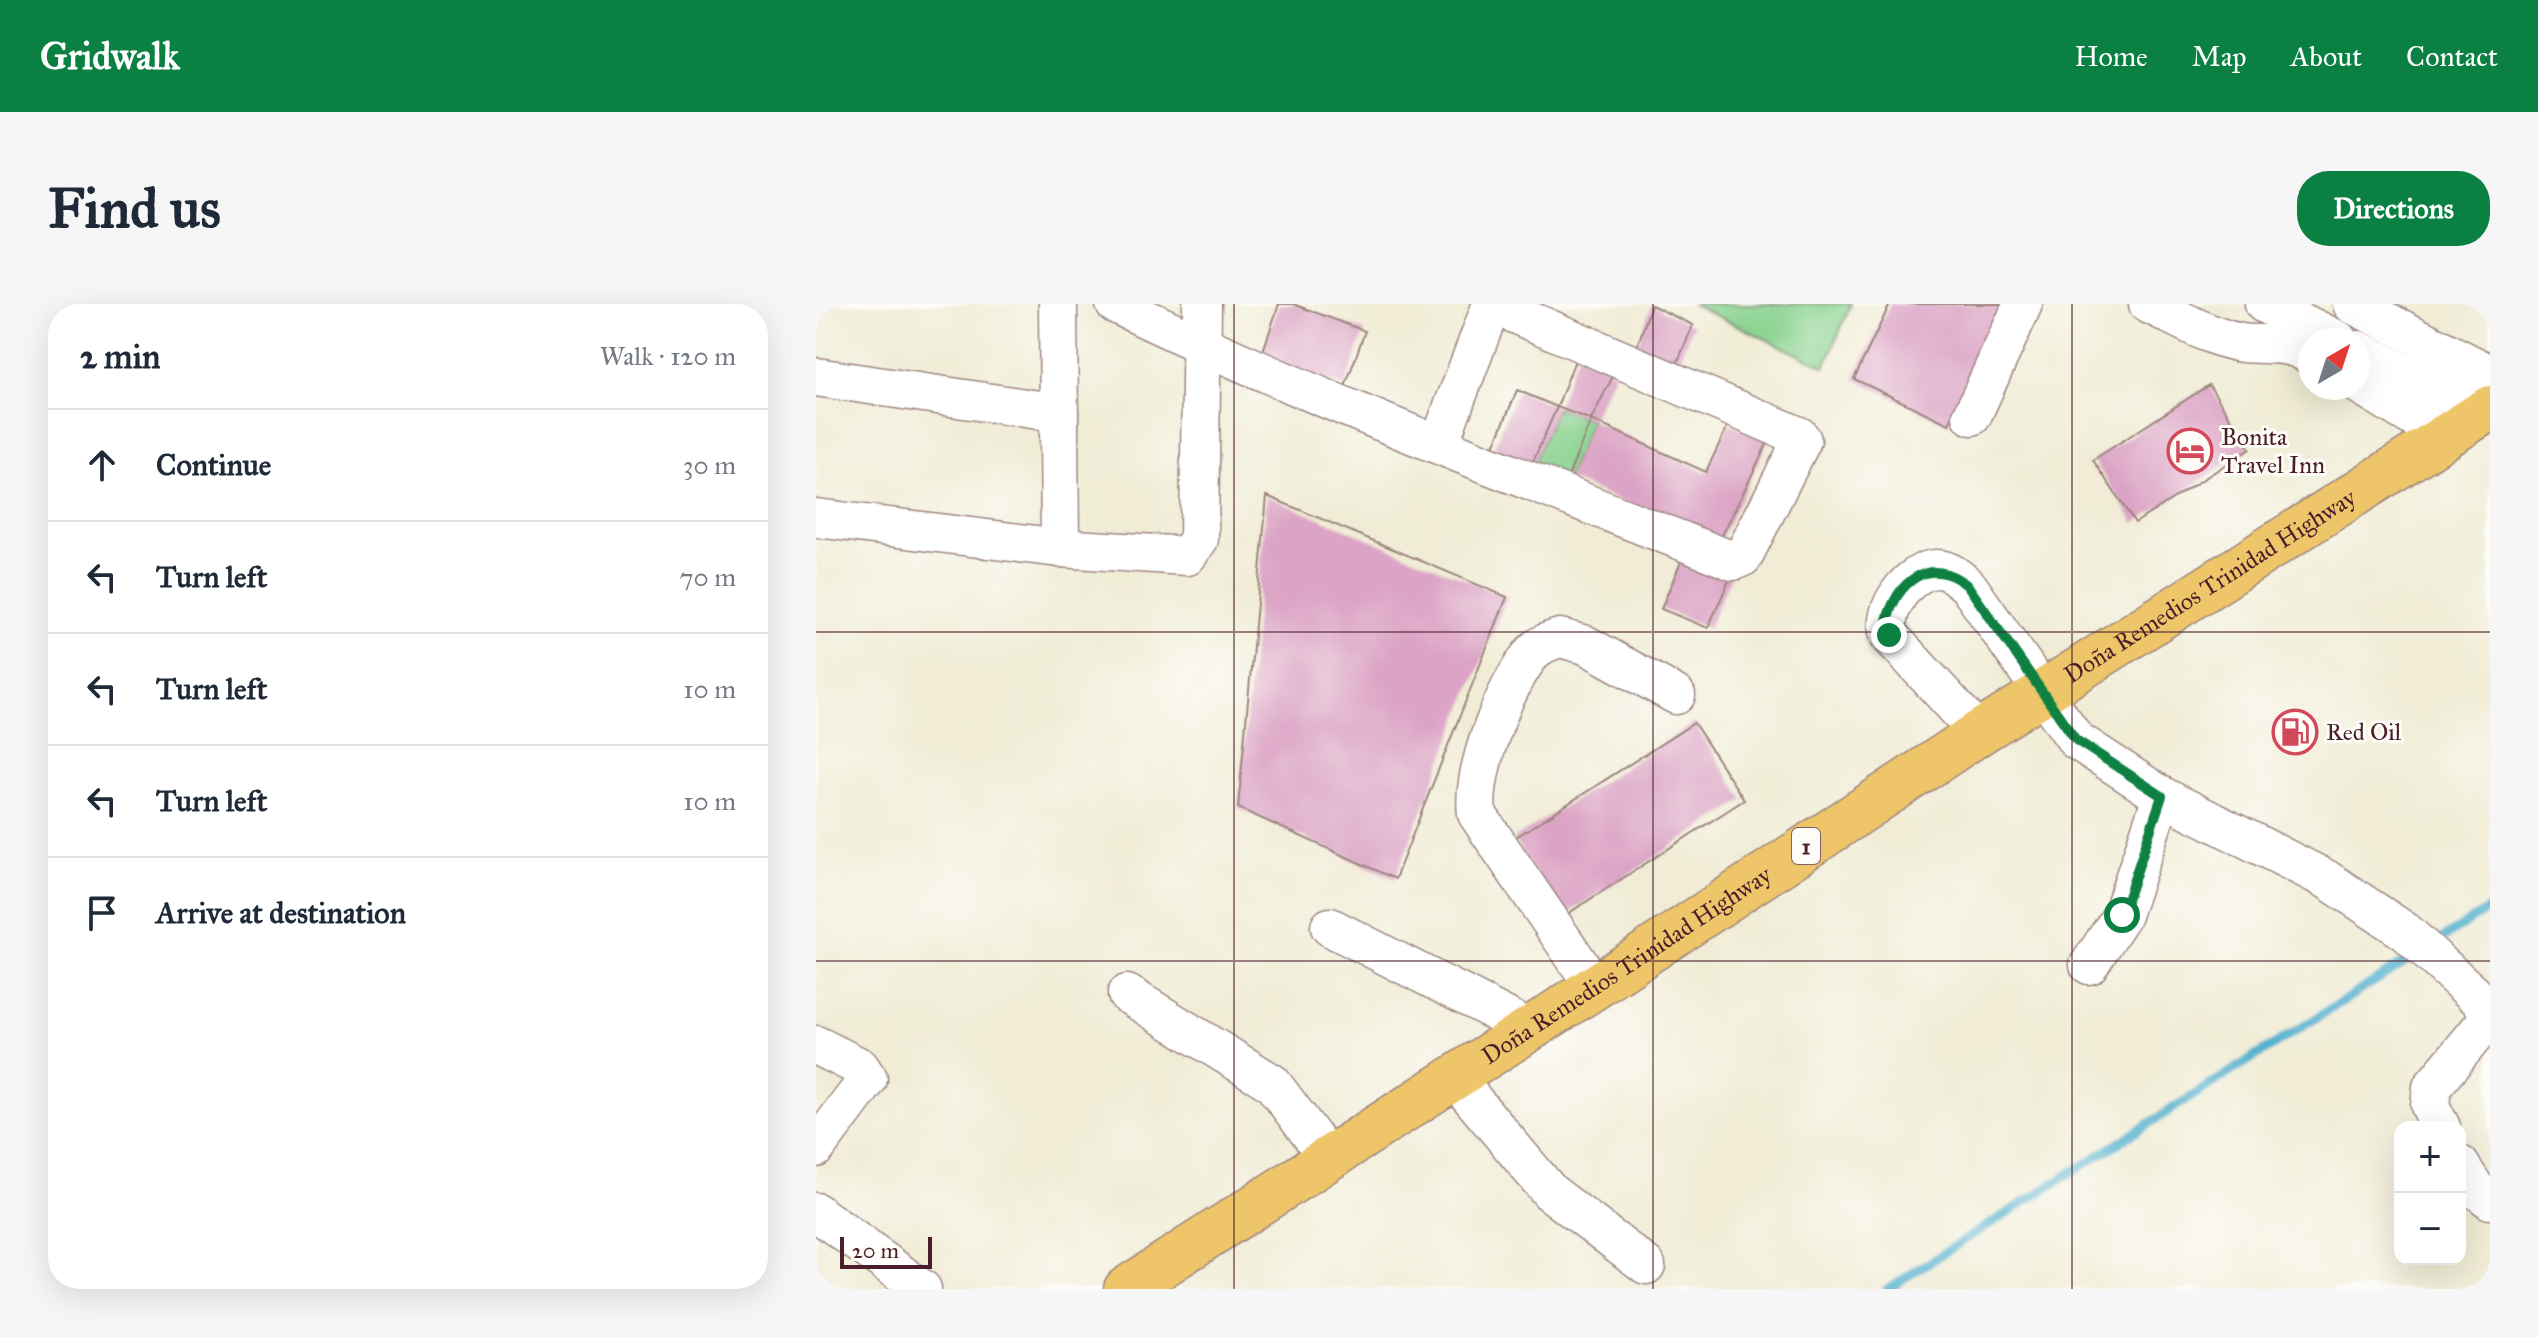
<!DOCTYPE html>
<html lang="en">
<head>
<meta charset="utf-8">
<style>
  body { margin:0; font-family:"IM FELL Great Primer",serif; background:#f6f6f7; color:#1f2937 }
  .controls { position:absolute; right:24px; bottom:24px; display:grid; overflow:hidden; border-radius:16px; box-shadow:0 8px 32px #0002 }
  .controls button { width:72px; height:72px; display:grid; place-items:center; padding:0; border:0; border-bottom:2px solid #e0e1e3; background:#fff; color:#1f2937; font:40px sans-serif }
  .compass { position:absolute; left:1482px; top:24px; width:72px; height:72px; border-radius:50%; background:#fff; box-shadow:0 8px 32px #0002; rotate:39deg }
  .scale { position:absolute; left:24px; bottom:20px; width:92px; box-sizing:border-box; padding-left:8px; border:4px solid #4a1f2b; border-top:0; font-size:22px; line-height:28px; white-space:nowrap; color:#4a1f2b; -webkit-text-stroke:6px #fdfcf7; paint-order:stroke }
  .stop { position:absolute; width:24px; height:24px; margin:-18px; border:6px solid #0b8043; border-radius:50%; background:#fff }
  .stop.end { background:#0b8043; border-color:#fff; box-shadow:0 2px 8px #0008 }
  .list { margin:0; padding:0; list-style:none }
  h2 { display:flex; justify-content:space-between; align-items:center; height:104px; margin:0; padding:0 32px; font-size:34px }
  h2 small { font-size:26px; font-weight:400; color:#747a83 }
  .list li { display:grid; grid-template-columns:52px 1fr auto; gap:24px; align-items:center; box-sizing:border-box; height:112px; padding:0 32px; border-top:2px solid #e0e1e3 }
  .list b { display:block; font-size:30px; white-space:nowrap }
  .list em { font-size:26px; font-style:normal; color:#747a83 }
  .icon { flex:none; width:44px; height:44px; fill:none; stroke:currentColor; stroke-width:2; stroke-linecap:round; stroke-linejoin:round }
  .map { position:relative; flex:none; width:1674px; height:985px; overflow:hidden; border-radius:32px }
  header { display:flex; align-items:center; gap:48px; box-sizing:border-box; height:112px; padding:0 40px; background:#0b8043; color:#fff }
  header strong { font-size:38px }
  nav { display:flex; gap:44px; margin-inline-start:auto; font-size:28px }
  .intro { display:flex; align-items:center; justify-content:space-between; box-sizing:border-box; height:192px; padding:0 48px }
  h1 { margin:0; font-size:56px }
  .button { padding:20px 36px; border-radius:32px; background:#0b8043; color:#fff; font-size:28px; font-weight:700 }
  main { display:flex; gap:48px; padding:0 48px }
  aside { flex:1; background:#fff; border-radius:32px; box-shadow:0 8px 32px #0002 }
  .map>svg:first-child { display:block }
  .green { fill:#88d28f; stroke:#69785d; stroke-width:2 }
  .lines { fill:none; stroke-linecap:round; stroke-linejoin:round }
  .stream { stroke:#50afce; stroke-width:9 }
  .building { fill:#dba3c5 }
  .minor-casing { stroke:#9d8680; stroke-width:41 }
  .highway-casing { stroke:#9d8680; stroke-width:47 }
  .minor { stroke:#fff; stroke-width:38 }
  .highway { stroke:#eec569; stroke-width:44 }
  .route { stroke:#0b8043; stroke-width:10 }
  .grid { fill:none; stroke:#4a1f2b; stroke-width:2; stroke-opacity:0.55 }
  .labels { text-anchor:middle; dominant-baseline:central; stroke-width:6; stroke-linejoin:round; paint-order:stroke }
  .shield { fill:#fdfcf7; stroke:#806168; stroke-width:2 }
  .shield-label { font-size:22px; font-weight:bold; fill:#4a1f2b }
  .poi-label { font-size:24px; fill:#4a1f2b; stroke:#fdfcf7; text-anchor:start }
  .street-label { font-size:24px; fill:#4a1f2b; stroke:#fdfcf7 }
</style>
</head>
<body>
<header>
<strong>Gridwalk</strong>
<nav><a>Home</a><a>Map</a><a>About</a><a>Contact</a></nav>
</header>
<div class="intro"><h1>Find us</h1><a class="button">Directions</a></div>
<main>
<aside>
<h2>2 min<small>Walk · 120 m</small></h2>
<ul class="list">
<li><svg class="icon" aria-label="ahead" viewBox="0 0 24 24"><path d="M12 20V5M6 11l6-6 6 6"/></svg><div><b>Continue</b></div><em>30 m</em></li>
<li><svg class="icon" aria-label="left" viewBox="0 0 24 24"><path d="M17 20v-9H6M10 6l-5 5 5 5"/></svg><div><b>Turn left</b></div><em>70 m</em></li>
<li><svg class="icon" aria-label="left" viewBox="0 0 24 24"><path d="M17 20v-9H6M10 6l-5 5 5 5"/></svg><div><b>Turn left</b></div><em>10 m</em></li>
<li><svg class="icon" aria-label="left" viewBox="0 0 24 24"><path d="M17 20v-9H6M10 6l-5 5 5 5"/></svg><div><b>Turn left</b></div><em>10 m</em></li>
<li><svg class="icon" aria-label="arrive" viewBox="0 0 24 24"><path d="M6 21V4h12l-3 4 3 4H6"/></svg><div><b>Arrive at destination</b></div></li>
</ul>
</aside>
<div class="map">
<svg width="1674" height="985" viewBox="0 0 1674 985">
  <rect width="100%" height="100%" fill="#fdfcf7"/>
  <filter id="ink" filterUnits="userSpaceOnUse"><feTurbulence type="fractalNoise" baseFrequency=".0125" numOctaves="2"/><feDisplacementMap in="SourceGraphic" scale="16" xChannelSelector="R" yChannelSelector="G"/><feConvolveMatrix kernelMatrix="1 2 1 2 8 2 1 2 1" color-interpolation-filters="sRGB"/></filter>
  <filter id="wash" filterUnits="userSpaceOnUse"><feTurbulence type="fractalNoise" baseFrequency=".006" numOctaves="4" result="noise"/><feDisplacementMap in="SourceGraphic" scale="32" xChannelSelector="R" yChannelSelector="G"/><feGaussianBlur stdDeviation="1.8" result="paint"/><feColorMatrix in="noise" values="0 0 0 0 0 0 0 0 0 0 0 0 0 0 0 0 0 1.4 0 .05"/><feComposite in="paint" operator="in"/></filter>
  <g filter="url(#wash)">
    <rect width="100%" height="100%" fill="#f0ecd5"/>
    <g class="green">
      <path d="M876,0h159l-26,63z"/>
      <path d="M741,103l34,13 -24,59 -35,-15z"/>
    </g>
    <g class="lines">
      <g class="stream">
        <path d="M1616,641l58,-37"/>
        <path d="M1071,985l529,-334"/>
      </g>
    </g>
    <g id="blocks">
      <g class="building">
        <path d="M463,0h14l72,27 -20,56 -84,-30z"/>
        <path d="M1074,0h116l-57,120 -95,-45z"/>
        <path d="M835,1l42,20 -19,46 -39,-18z"/>
        <path d="M761,51l38,17 -24,48 -34,-13z"/>
        <path d="M1393,81l41,64 -115,74 -42,-63z"/>
        <path d="M701,86l40,17 -25,57 -39,-15z"/>
        <path d="M775,116l115,52 23,-49 40,17 -50,102 -152,-63z"/>
        <path d="M451,192l240,101 -112,282 -157,-71z"/>
        <path d="M867,253l48,19 -23,52 -47,-19z"/>
        <path d="M878,419l50,77 -180,116 -51,-77z"/>
      </g>
    </g>
  </g>
  <g filter="url(#ink)">
    <use href="#blocks" fill-opacity="0" stroke="#9d8680" stroke-width="2"/>
    <g class="lines">
      <g class="minor-casing">
        <g id="minor">
          <path d="M242,0l2,244"/>
          <path d="M299,0c201,97 411,175 618,257l10,-4 59,-117 -3,-4 -308,-132"/>
          <path d="M1332,0c29,13 62,34 94,39 26,3 44,-3 68,12"/>
          <path d="M1448,0l74,36"/>
          <path d="M1536,0l138,70"/>
          <path d="M1542,46l126,62"/>
          <path d="M0,73l243,36"/>
          <path d="M1542,80l89,54"/>
          <path d="M1156,112l51,-112"/>
          <path d="M623,140l53,-140"/>
          <path d="M0,214l244,30 127,8 12,-17 3,-235"/>
          <path d="M1163,429l-90,-98c-8,-25 19,-63 46,-66 13,-1 24,9 33,17l108,154 86,56 164,83 80,53 84,77"/>
          <path d="M514,623l198,101"/>
          <path d="M1273,661l33,-50 40,-119"/>
          <path d="M779,683l-118,-173c-6,-43 28,-129 56,-162 7,-8 17,-11 27,-14l26,7 90,50"/>
          <path d="M311,690l145,89 57,76"/>
          <path d="M0,741l44,22 8,12 -52,69"/>
          <path d="M637,772l97,116 96,73"/>
          <path d="M1625,823l-11,-21 2,-19 58,-70"/>
          <path d="M1644,861l15,23 15,12"/>
          <path d="M0,908l106,77"/>
        </g>
      </g>
      <g class="highway-casing">
        <g id="highway">
          <path id="s1" d="M310,985l469,-302 384,-254 511,-325"/>
        </g>
      </g>
      <use href="#minor" class="minor"/>
      <use href="#highway" class="highway"/>
    </g>
  </g>
  <g class="lines" filter="url(#ink)">
    <path class="route" d="M1073,331l-3,-11c11,-43 43,-70 82,-38l108,154 86,56 -40,119"/>
  </g>
  <path class="grid" d="M418,0v985M837,0v985M1256,0v985M0,328h1674M0,657h1674"/>
  <defs>
    <g id="hotel-ring" transform="scale(2.3)"><circle r="9.5" fill="#fdfcf7" stroke="#d1495b" stroke-width="1.5"/><path d="M-6-4.5h1.5V1H6V5H4.5V3h-9V5H-6ZM-4 0a1.8 1.8 0 1 1 3.6 0ZM.5 0V-2.5h3Q6-2.5 6 0Z" fill="#d1495b"/></g>
    <g id="fuel-ring" transform="scale(2.3)"><circle r="9.5" fill="#fdfcf7" stroke="#d1495b" stroke-width="1.5"/><path d="M-5.5-6h7V0h2V4h1.3V-2.5L3-4.5l.8-.8L6-3V5H2.5V1h-1V6h-7ZM-4.2-4.7v3.2H.2V-4.7Z" fill="#d1495b"/></g>
  </defs>
  <g fill-rule="evenodd">
    <use href="#hotel-ring" x="1374" y="147"/>
    <use href="#fuel-ring" x="1479" y="428"/>
  </g>
  <g class="labels">
    <rect class="shield" x="976" y="524" width="28" height="36" rx="6"/>
    <g class="shield-label">
      <text x="990" y="542">1</text>
    </g>
    <g class="poi-label">
      <text x="1405" y="133">Bonita<tspan x="1405" dy="28">Travel Inn</tspan></text>
      <text x="1510" y="428">Red Oil</text>
    </g>
    <g class="street-label">
      <text stroke="none"><textPath href="#s1" startOffset="1292">Doña Remedios Trinidad Highway</textPath></text>
      <text stroke="none"><textPath href="#s1" startOffset="596">Doña Remedios Trinidad Highway</textPath></text>
    </g>
  </g>
</svg>
<div class="controls">
<button>+</button>
<button>−</button>
</div>
<svg class="compass" viewBox="-18 -18 36 36"><path d="M0-13l5 13h-10z" fill="#e53935"/><path d="M0 13l5-13h-10z" fill="#747a83"/></svg>
<div class="scale">20 m</div>
<div class="stop" style="left:1306px;top:611px"></div>
<div class="stop end" style="left:1073px;top:331px"></div>
</div>
</main>
</body>
</html>
